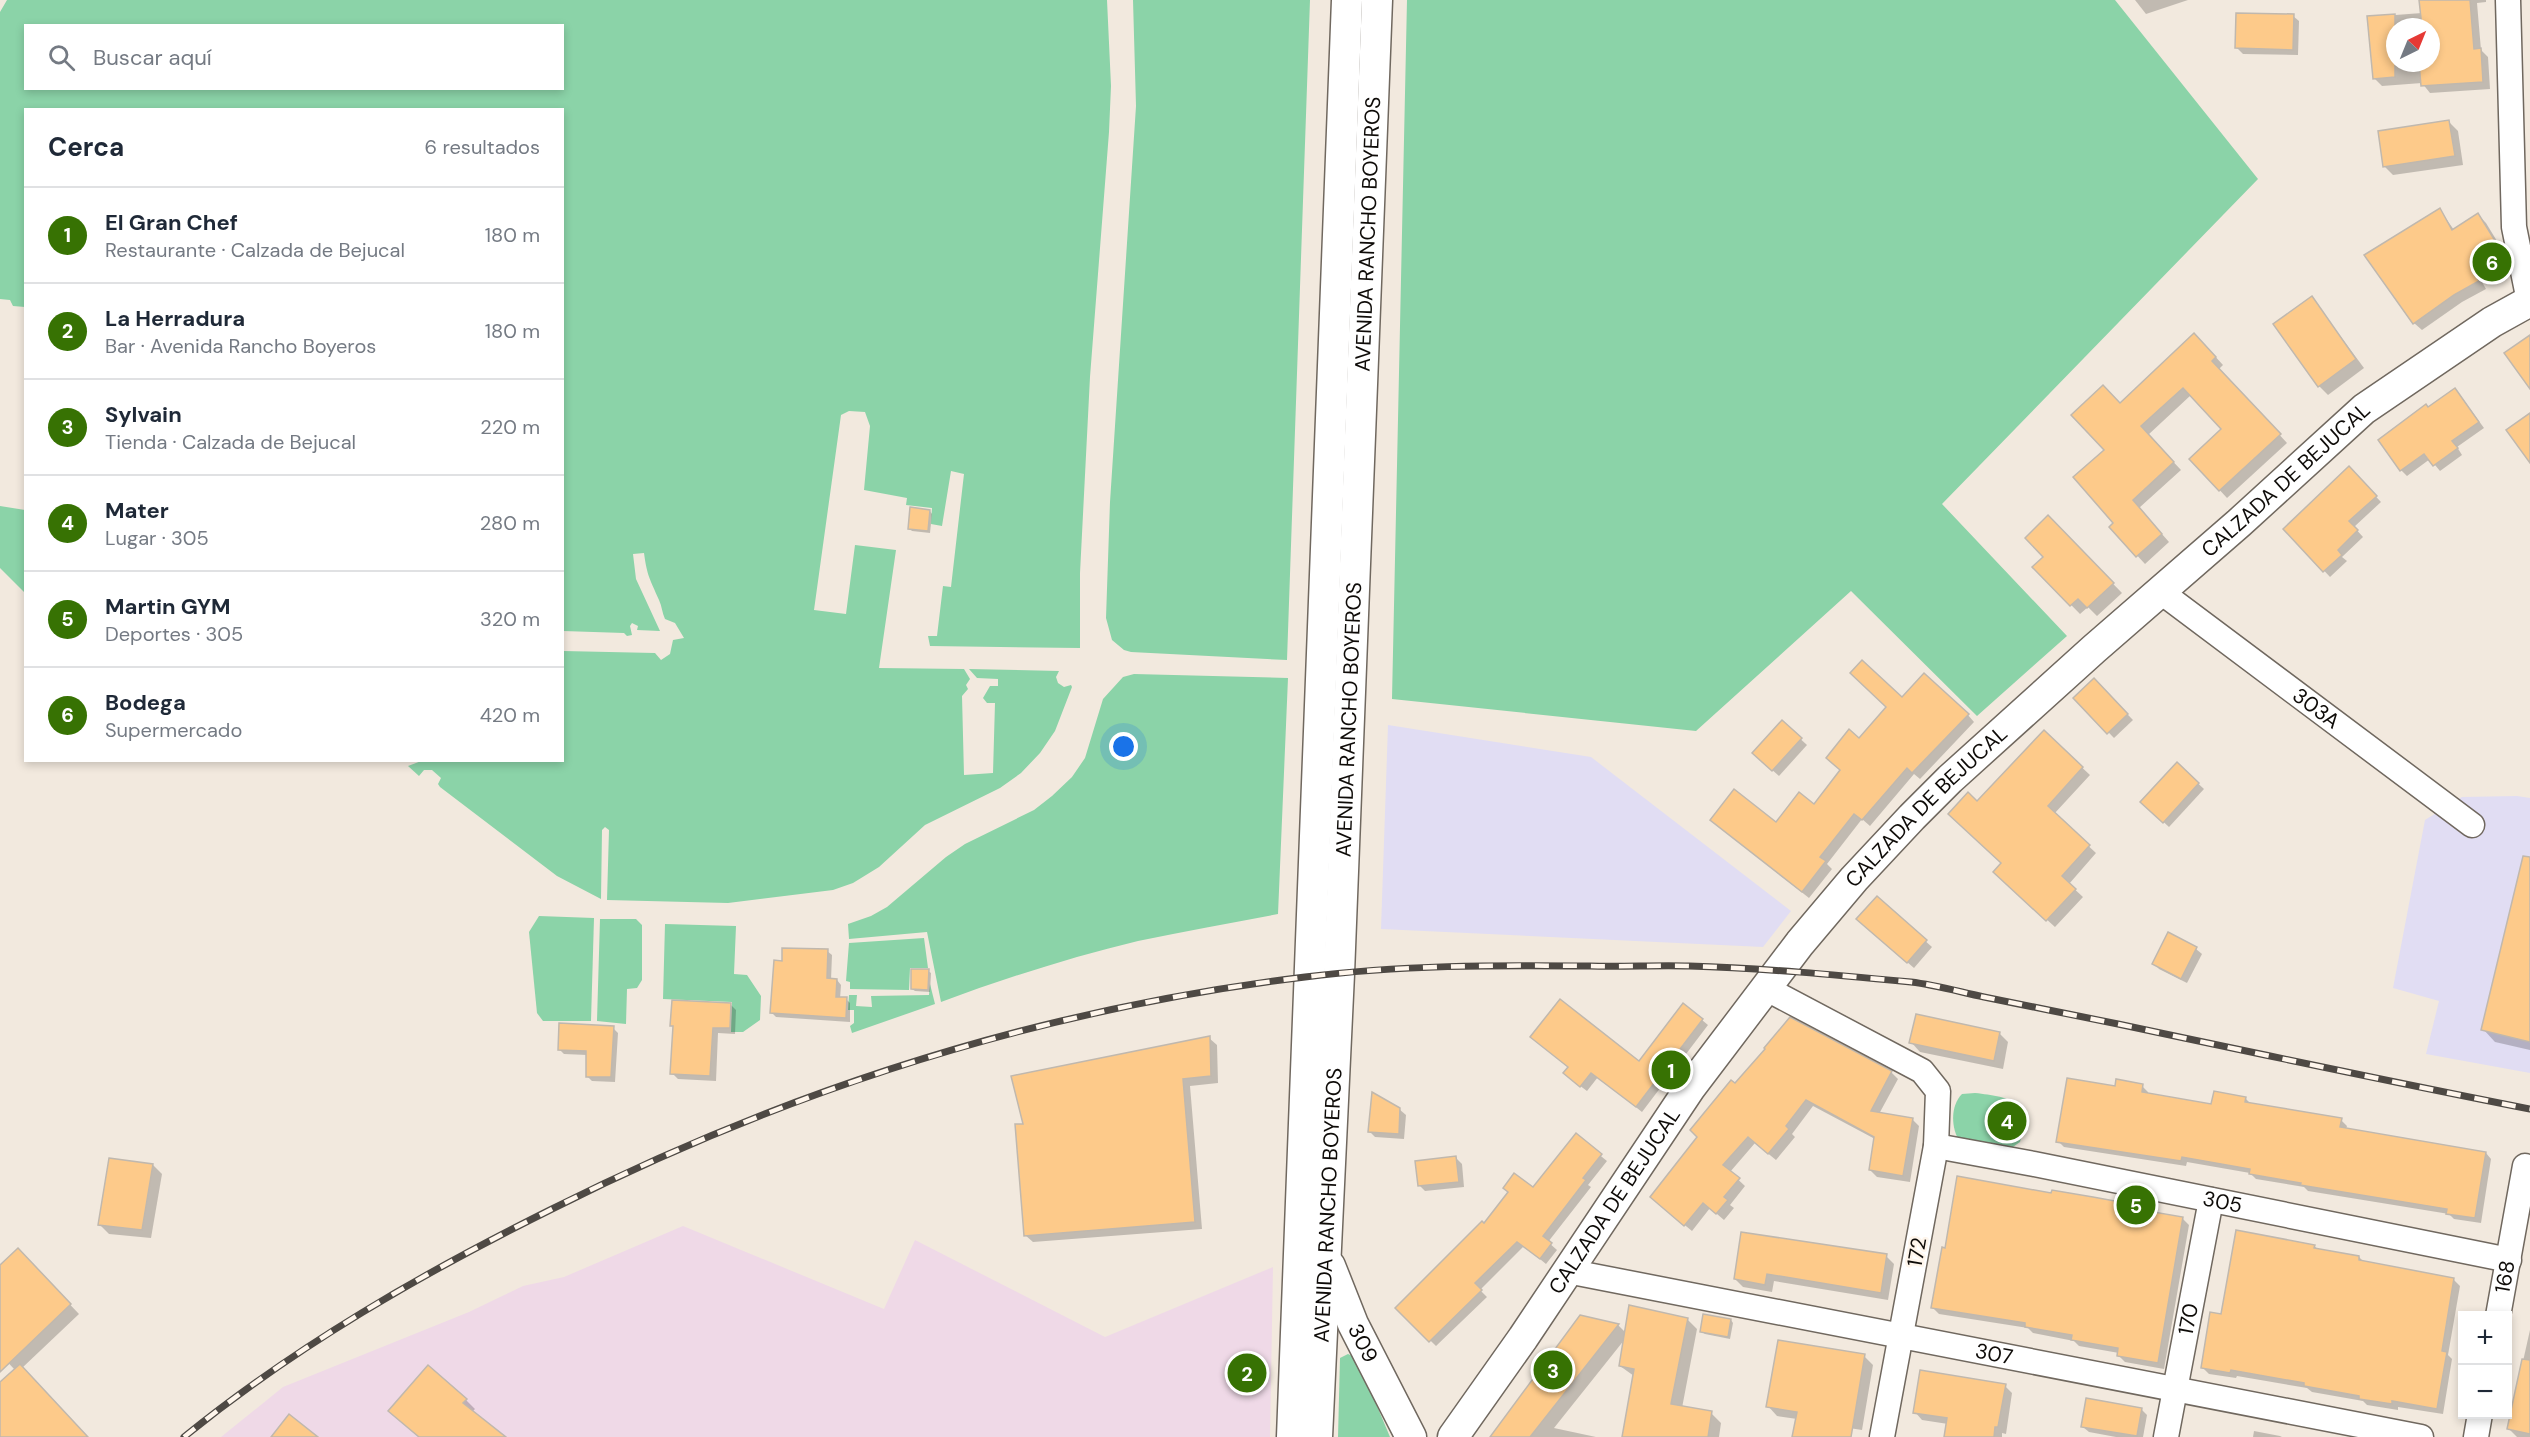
<!DOCTYPE html>
<html lang="es">
<head>
<meta charset="utf-8">
<style>
  body { margin:0; font-family:"DM Sans",sans-serif; background:#f2f2f3; color:#1f2937 }
  .controls { position:absolute; right:18px; bottom:18px; display:grid; overflow:hidden; border-radius:0px; box-shadow:0 3px 9px #0003 }
  .controls button { width:54px; height:54px; display:grid; place-items:center; padding:0; border:0; border-bottom:2px solid #e0e1e3; background:#fff; color:#1f2937; font:30px sans-serif }
  .compass { position:absolute; left:2386px; top:18px; width:54px; height:54px; border-radius:50%; background:#fff; box-shadow:0 3px 9px #0003; rotate:43deg }
  .you { position:absolute; left:1124px; top:747px; width:21px; height:21px; margin:-15px; border:4px solid #fff; border-radius:50%; background:#1a73e8; box-shadow:0 0 0 9px #1a73e833 }
  .badge { display:grid; place-items:center; width:39px; height:39px; border-radius:50%; background:#377203; color:#fff; font-size:20px; font-weight:700 }
  .pin { position:absolute; translate:-50% -50%; border:3px solid #fff; box-shadow:0 2px 6px #0006 }
  .list { margin:0; padding:0; list-style:none }
  h2 { display:flex; justify-content:space-between; align-items:center; height:78px; margin:0; padding:0 24px; font-size:26px }
  h2 small { font-size:20px; font-weight:400; color:#747a83 }
  .list li { display:grid; grid-template-columns:39px 1fr auto; gap:18px; align-items:center; box-sizing:border-box; height:96px; padding:0 24px; border-top:2px solid #e0e1e3 }
  .list b { display:block; font-size:22px; white-space:nowrap }
  .list p { margin:0; font-size:20px; white-space:nowrap; color:#747a83 }
  .list em { font-size:20px; font-style:normal; color:#747a83 }
  .icon { flex:none; width:33px; height:33px; fill:none; stroke:currentColor; stroke-width:2; stroke-linecap:round; stroke-linejoin:round }
  .map { position:relative; flex:none; width:2530px; height:1437px; overflow:hidden }
  .search { position:absolute; background:#fff; box-shadow:0 3px 9px #0003; left:24px; top:24px; width:540px; height:66px; display:flex; align-items:center; gap:15px; box-sizing:border-box; padding:0 21px; border-radius:0px; color:#747a83; font-size:22px }
  .panel { position:absolute; background:#fff; box-shadow:0 3px 9px #0003; left:24px; top:108px; width:540px; height:654px; border-radius:0px }
  .map>svg:first-child { display:block }
  .commercial { fill:#efd9e7 }
  .industrial { fill:#e1ddf3 }
  .green { fill:#8bd3a8; fill-rule:evenodd }
  .shadow { fill:#0003; fill-rule:evenodd }
  .building { fill:#fdca8a; stroke:#c0b8ae; stroke-width:1.5 }
  .lines { fill:none; stroke-linecap:round; stroke-linejoin:round }
  .minor-casing { stroke:#70685f; stroke-width:27 }
  .major-casing { stroke:#70685f; stroke-width:33 }
  .minor { stroke:#fff; stroke-width:24 }
  .major { stroke:#fff; stroke-width:30 }
  .rail-casing { stroke:#4e4944; stroke-width:7 }
  .rail { stroke:#fff6ec; stroke-width:4.5; stroke-dasharray:14; stroke-linecap:butt }
  .labels { text-anchor:middle; dominant-baseline:central; stroke-width:5; stroke-linejoin:round; paint-order:stroke }
  .street-label { font-size:21px; fill:#0e0b08; stroke:#fff6ec }
</style>
</head>
<body>
<div class="map">
<svg width="2530" height="1437" viewBox="0 0 2530 1437">
  <rect width="100%" height="100%" fill="#f2e9de"/>
  <path class="commercial" d="M683,1226l201,83 31,-69 190,97 168,-70 -3,170h-1049l62,-50 186,-75 54,-26 41,-9z"/>
  <g class="industrial">
    <path d="M1388,725l203,32 200,154 -28,36 -382,-18z"/>
    <path d="M2517,796l13,2v275l-104,-19 13,-53 -46,-13 32,-168 37,-23z"/>
  </g>
  <g class="green">
    <path d="M7,0h1100l4,86 -2,46 -19,245 -10,196v75l-150,-2 -2,-10h9l6,-50 8,1 13,-113 -13,-3 -9,55 -11,-2 1,-16 -26,-3 1,-7 -43,-8 6,-64 -5,-14 -16,-1 -8,4 -27,195 32,4 9,-69 41,5 -17,118 85,1 6,10 -4,6 2,4 -6,7 2,79 29,-2 2,-70h-8l-4,-5 7,-12h8v-7l-21,-1 -8,-9 90,2 -3,6 2,6 6,4 7,-2 1,2 -17,44 -15,22 -19,20 -21,15 -75,37 -46,42 -26,16 -20,7 -105,13 -121,-3 2,-70 -4,-3 -3,3 -1,69 -44,-23 -117,-89 -2,-3 3,-6 -9,-8h-8l-5,6 -11,-10 16,-6h138l1,-109 92,2 6,7 9,-6 3,-14 11,-2 -9,-15 -10,-4c-3,-6 -3,-13 -6,-19 -9,-21 -12,-24 -15,-47l-11,1 3,25 24,52 -23,-1 1,-4 -6,-3 -2,3 2,9 -5,1 -3,-3 -61,-2 -1,-521h-536l-1,197 -12,-1 -3,-6 -10,-1v-287zM26,26h536v62h-536z"/>
    <path d="M1133,0h177l-23,660 -156,-8 -7,-2 -12,-10 -6,-22 4,-116 26,-396z"/>
    <path d="M1407,0h708l143,179 -316,325 125,132 -90,80 -126,-125 -155,140 -304,-32z"/>
    <path d="M0,506l25,4v83l-25,-25z"/>
    <path d="M1134,674l154,4 -10,236c-46,9 -93,17 -140,27 -66,16 -133,37 -197,61l-14,-70 -78,7 -1,-15 23,-8 16,-9 59,-50 19,-13 69,-34 18,-14 20,-19 13,-19 18,-59 20,-22z"/>
    <path d="M539,916l55,2 -3,103h-48l-6,-8 -8,-81z"/>
    <path d="M600,919h36l6,6v55l-5,8 -10,1 -1,35 -29,-3z"/>
    <path d="M665,924l71,2 -2,48 13,1 14,21 -1,24 -17,12h-12l1,-30 -69,-3z"/>
    <path d="M924,938l4,30h-18l-1,22 -59,-1v-7l-4,-1 3,-38z"/>
    <path d="M930,984l5,20 -83,29 -2,-7 4,-3v-13h-6l1,-15h8l-1,11 16,1 -1,-11 58,-1z"/>
    <path d="M1975,1093c35,4 56,7 45,49l-10,7 -50,-7c-9,-13 -10,-36 2,-48z"/>
    <path d="M1348,1354l9,4 33,79h-52l2,-79z"/>
  </g>
  <g class="shadow">
    <path d="M2135,0h53l-42,14z"/>
    <path d="M2421,0h65v2l-9,1 4,47 7,7 2,32 -60,4 -8,-10 -40,3 -8,-8 -5,-61 53,-4zM2395,27h36v36h-36z"/>
    <path d="M2293,16l6,5 -1,34 -55,-1 -6,-6z"/>
    <path d="M2449,122l9,9 5,34 -70,10 -9,-9z"/>
    <path d="M2440,210l14,20 24,-15 8,8 25,41 -29,18 4,7 -24,13 -40,28 -8,-7z"/>
    <path d="M2312,298l52,70 -36,27 -9,-9z"/>
    <path d="M2202,342l21,23 -4,4 68,74 -60,55 -36,-39 32,-30 -32,-34 -43,40 33,35 -42,38 30,34 -24,22 -34,-37 4,-4 -9,-72 14,-47z"/>
    <path d="M2460,395l24,33 -27,19 5,8 -22,16 -10,-12 -23,17 -6,-6 27,-61z"/>
    <path d="M2349,468l32,34 -27,25 9,10 -21,20 5,4 -17,16 -45,-48z"/>
    <path d="M930,511l2,3 -2,19 -18,-2 -3,-3z"/>
    <path d="M2048,517l74,76 -25,23 -9,-9 -8,7 -46,-47 11,-10z"/>
    <path d="M2094,680l39,40 -19,18 -39,-40z"/>
    <path d="M1902,699l66,16 6,7 -54,57 -6,-5 -44,52 -8,-7 -35,45 5,5 -23,29 -91,-72 58,-2 38,-18 27,-35 18,-31 29,-33z"/>
    <path d="M1782,722l25,23 -28,31 -19,-17z"/>
    <path d="M2044,732l46,43 -36,39 42,39 -27,31 14,13 -28,30 -53,-48 1,-16z"/>
    <path d="M2177,764l27,25 -35,38 -27,-25z"/>
    <path d="M2530,882v168l-35,-8 -12,-13z"/>
    <path d="M1877,898l55,49 -18,21 -50,-43z"/>
    <path d="M2196,949l6,5 -15,29 -28,-14 -5,-6z"/>
    <path d="M827,951l5,4 -1,25h6l4,5 -1,14h6l4,4v19l-74,-5 -4,-4 11,-51z"/>
    <path d="M928,971l3,2 -1,19 -15,-1 -3,-2z"/>
    <path d="M730,1004l6,6 -1,24 -17,-1 -2,48 -38,-2 -6,-6 2,-45 -2,-3z"/>
    <path d="M1702,1020l6,5 -66,87 -44,-35 -11,14 -16,-12 -2,-11 -37,-31 107,26z"/>
    <path d="M613,1028l5,5 -3,49 -23,-1 -5,-5v-21l-23,-1 -5,-5z"/>
    <path d="M1999,1033l9,9 -5,27 -83,-17 -9,-10z"/>
    <path d="M1209,1038l8,7 1,38 -28,3 12,143 -169,13 -8,-7v-110z"/>
    <path d="M1891,1072l7,7 -19,35 33,5 7,7 -9,56 -33,-5 -7,-7 5,-31 -62,-33 -21,28 3,3 -19,23 -21,-17 -25,29 15,14 -15,19 4,3 -10,12 -14,-12 -18,23 -33,-27 40,-66 36,-53z"/>
    <path d="M2142,1086l6,6v3l65,11 32,-8 6,6 90,16 6,6 -1,3 140,24 5,6 -10,64 -27,-4 -5,-5 -141,-23 -4,-4 -48,-8 -6,-6 -63,-11 -1,4 -122,-19 -6,-6 58,-53z"/>
    <path d="M1399,1109l7,6 -2,24 -29,-2 -5,-5z"/>
    <path d="M1576,1136l31,25 -19,24 3,2 -43,55 9,8 -11,14 -22,-18 -44,44 7,7 -51,49 -39,-38 87,-83 49,-36z"/>
    <path d="M1456,1158l6,6 2,23 -39,4 -6,-6z"/>
    <path d="M153,1165l9,9 -11,64 -42,-4 -9,-9z"/>
    <path d="M2053,1195l83,11 5,5 41,7 7,7 -25,144 -39,-7 -7,-7 1,-2 -40,-7 -5,-5 -41,-8 -5,-5 -89,-14 -6,-6 13,-59z"/>
    <path d="M1795,1240l91,16 8,8 -6,36 -114,-19 -2,11 -29,-5 -8,-8 59,-36z"/>
    <path d="M2314,1246l5,4 40,7 5,5 89,17 7,7 -12,69 4,4 -9,55 -45,-7v3l-31,-5 -4,-4 -51,-9 -5,-4 -70,-12 -1,2 -27,-4 -7,-7 21,-52z"/>
    <path d="M18,1250l61,64 -57,54 65,69h-87v-53l15,-14 -15,-16v-87z"/>
    <path d="M1581,1317l37,8 8,8 61,-14 10,10 -15,79 29,5 10,10 -2,14h-95l10,-61 -14,-10 5,-27 -71,89 42,9h-99z"/>
    <path d="M1731,1320l2,3 -3,16 -25,-5 -3,-2z"/>
    <path d="M2530,1330v107h-13l-9,-9z"/>
    <path d="M1864,1356l9,9 -11,65 -13,-2 -2,9h-53l3,-18 -20,-3 -9,-10z"/>
    <path d="M2005,1386l7,7 -6,41 -4,-1v4h-56l2,-13 -26,-4 -7,-8z"/>
    <path d="M466,1400l9,9 -3,3 32,25h-84z"/>
    <path d="M2141,1409l6,6 -4,22h-27l-27,-5 -6,-5z"/>
    <path d="M2254,1431l26,5 2,1h-29z"/>
  </g>
  <g class="building">
    <path d="M2419,0h51l4,49 7,-1 2,34 -62,4 -2,-23h12v-36h-9z"/>
    <path d="M2236,13l58,1 -1,36 -58,-2z"/>
    <path d="M2395,14v63l-22,2 -6,-63z"/>
    <path d="M2449,120l6,36 -72,11 -5,-36z"/>
    <path d="M2440,208l12,22 26,-17 27,44 -29,17 3,7 -25,14 -41,29 -49,-69z"/>
    <path d="M2312,296l44,63 -38,28 -45,-63z"/>
    <path d="M2194,333l22,24 -4,4 69,73 -62,57 -30,-32 32,-30 -38,-41 -42,38 33,36 -41,38 29,34 -26,23 -27,-30 4,-4 -40,-46 31,-27 -33,-35 32,-30 17,18z"/>
    <path d="M2530,335v54l-26,-36z"/>
    <path d="M2455,388l24,34 -27,19 6,7 -25,18 -9,-12 -24,17 -22,-31 48,-36 2,3z"/>
    <path d="M2530,413v50l-24,-33z"/>
    <path d="M2349,466l28,30 -28,25 9,9 -20,20 4,5 -19,17 -40,-43z"/>
    <path d="M910,507l20,3 -2,21 -20,-2z"/>
    <path d="M2048,515l66,68 -27,25 -9,-9 -8,7 -38,-39 11,-10 -18,-19z"/>
    <path d="M1862,660l40,37 22,-24 45,41 -57,59 -5,-5 -45,52 -8,-6 -34,43 6,4 -24,31 -92,-72 24,-31 42,33 23,-30 15,12 26,-34 -14,-12 23,-29 10,9 27,-31 -36,-34z"/>
    <path d="M2094,678l34,36 -21,20 -34,-36z"/>
    <path d="M1782,720l20,18 -30,33 -20,-18z"/>
    <path d="M2044,730l39,37 -35,39 42,39 -28,31 14,13 -30,32 -53,-49 8,-9 -53,-49 20,-22 9,9z"/>
    <path d="M2177,762l22,21 -36,40 -23,-21z"/>
    <path d="M2523,856l7,1v185l-49,-12z"/>
    <path d="M1877,896l50,44 -20,23 -51,-44z"/>
    <path d="M2168,932l29,15 -16,32 -29,-15z"/>
    <path d="M782,948l46,1 -1,29 10,1 -1,18h11l-1,21 -76,-5 4,-53 8,1z"/>
    <path d="M911,969h18l-1,21 -17,-1z"/>
    <path d="M1560,999l79,62 44,-58 20,16 -67,88 -45,-34 -11,14 -17,-14 5,-6 -38,-30z"/>
    <path d="M672,1000l59,3 -1,25h-17l-3,48 -40,-2 3,-48h-3z"/>
    <path d="M1916,1014l84,18 -6,29 -85,-18z"/>
    <path d="M1790,1017l102,54 -21,40 42,7 -10,58 -34,-6 5,-33 -68,-37 -20,26 3,3 -21,25 -20,-17 -25,28 17,13 -16,19 4,3 -12,14 -13,-11 -19,23 -34,-29 47,-60 -7,-7 41,-50 4,3 30,-34 -1,-1z"/>
    <path d="M559,1023l55,3 -3,51h-25v-26l-28,-1z"/>
    <path d="M1210,1036l1,40 -28,3 12,143 -171,14 -9,-112h8l-12,-48z"/>
    <path d="M2067,1078l48,8 1,-7 27,5 -1,8 69,12 3,-13 32,6 -1,5 97,16 -2,9 146,25 -11,66 -29,-4 1,-5 -147,-24 1,-2 -52,-9 1,-5 -68,-12 -1,4 -125,-19z"/>
    <path d="M1372,1092l28,16 -1,26 -31,-2z"/>
    <path d="M1576,1133l26,21 -19,24 3,2 -43,56 9,7 -12,16 -23,-17 -42,41 7,7 -53,52 -34,-34 87,-87 2,2 24,-31 -5,-4 11,-15 19,14z"/>
    <path d="M1456,1156l3,26 -41,4 -3,-25z"/>
    <path d="M109,1158l44,6 -11,66 -44,-5z"/>
    <path d="M1957,1176l94,17 1,-3 41,7 44,8 -1,4 47,8 -25,146 -41,-7 1,-8 -47,-8 1,-5 -47,-8v-4l-94,-15 11,-61 3,1z"/>
    <path d="M2236,1230l79,15 -1,3 45,8v4l95,18 -12,73 5,1 -10,57 -45,-8v3l-33,-5v-3l-55,-10v-3l-73,-13 -1,3 -29,-5 9,-56 11,2z"/>
    <path d="M1741,1232l146,22 -6,39 -114,-19 -2,11 -31,-6z"/>
    <path d="M18,1248l53,56 -71,68v-107z"/>
    <path d="M1629,1305l59,13 -17,86 41,7 -4,26h-86l12,-68 -15,-3z"/>
    <path d="M1703,1314l28,5 -3,18 -28,-5z"/>
    <path d="M1580,1315l39,9 -89,113h-40z"/>
    <path d="M1778,1340l87,14 -14,83h-59l5,-25 -31,-5z"/>
    <path d="M2522,1359l8,1v74l-23,-5z"/>
    <path d="M20,1364l68,73h-88v-55z"/>
    <path d="M428,1365l39,34 -4,4 43,34h-87l-31,-26z"/>
    <path d="M1920,1370l86,14 -8,43h-3l-1,10h-50l3,-19 -34,-5z"/>
    <path d="M2086,1398l56,10 -5,28 -56,-9z"/>
    <path d="M289,1414l29,23h-47z"/>
  </g>
  <g class="lines">
    <g class="minor-casing">
      <g id="minor">
        <path d="M2508,0l6,227 15,74"/>
        <path id="s1" d="M2161,592l311,233"/>
        <path d="M1767,989l155,82 16,20 -2,55 -54,291"/>
        <path id="s2" d="M1936,1146l98,18 475,96"/>
        <path id="s3" d="M1567,1271l854,166"/>
        <path id="s4" d="M2498,1316l27,-150"/>
        <path id="s5" d="M2166,1437l45,-237"/>
        <path d="M2476,1437l4,-23"/>
      </g>
    </g>
    <g class="major-casing">
      <g id="major">
        <path id="s6" d="M1330,1266l23,58 58,113"/>
        <path d="M1292,1437l55,-1437"/>
        <path id="s7" d="M1317,1437l22,-463 38,-974"/>
        <path id="s8" d="M1453,1437l70,-99 167,-250 110,-145 54,-64 58,-62 38,-38 144,-130 145,-126 125,-114 128,-87 38,-21"/>
      </g>
    </g>
    <use href="#minor" class="minor"/>
    <use href="#major" class="major"/>
    <g class="rail-casing">
      <path id="rail" d="M184,1437c112,-91 239,-164 368,-228 236,-119 490,-200 753,-232 95,-12 190,-12 285,-11 33,1 66,-1 99,0 74,2 148,9 222,16 25,3 49,10 73,15 45,9 89,18 134,27 137,29 274,58 412,85"/>
    </g>
    <use href="#rail" class="rail"/>
  </g>
  <g class="labels">
    <g class="street-label">
      <text stroke="none"><textPath href="#s7" startOffset="1204">AVENIDA RANCHO BOYEROS</textPath></text>
      <text stroke="none"><textPath href="#s8" startOffset="1276">CALZADA DE BEJUCAL</textPath></text>
      <text stroke="none"><textPath href="#s1" startOffset="194">303A</textPath></text>
      <text stroke="none"><textPath href="#s7" startOffset="718">AVENIDA RANCHO BOYEROS</textPath></text>
      <text stroke="none"><textPath href="#s8" startOffset="790">CALZADA DE BEJUCAL</textPath></text>
      <text stroke="none"><textPath href="#s8" startOffset="286">CALZADA DE BEJUCAL</textPath></text>
      <text stroke="none"><textPath href="#s2" startOffset="292">305</textPath></text>
      <text stroke="none"><textPath href="#s7" startOffset="232">AVENIDA RANCHO BOYEROS</textPath></text>
      <text transform="translate(1917 1252) rotate(-80)">172</text>
      <text stroke="none"><textPath href="#s4" startOffset="40">168</textPath></text>
      <text stroke="none"><textPath href="#s5" startOffset="120">170</textPath></text>
      <text stroke="none"><textPath href="#s6" startOffset="84">309</textPath></text>
      <text stroke="none"><textPath href="#s3" startOffset="435">307</textPath></text>
    </g>
  </g>
</svg>
<div class="controls">
<button>+</button>
<button>−</button>
</div>
<svg class="compass" viewBox="-18 -18 36 36"><path d="M0-13l5 13h-10z" fill="#e53935"/><path d="M0 13l5-13h-10z" fill="#747a83"/></svg>
<div class="you"></div>
<div class="pin badge" style="left:1671px;top:1070px">1</div>
<div class="pin badge" style="left:1247px;top:1373px">2</div>
<div class="pin badge" style="left:1553px;top:1370px">3</div>
<div class="pin badge" style="left:2007px;top:1121px">4</div>
<div class="pin badge" style="left:2136px;top:1205px">5</div>
<div class="pin badge" style="left:2492px;top:262px">6</div>
<div class="search"><svg class="icon" aria-label="search" viewBox="0 0 24 24"><circle cx="10" cy="10" r="6"/><path d="M15 15l6 6"/></svg>Buscar aquí</div>
<section class="panel">
<h2>Cerca<small>6 resultados</small></h2>
<ul class="list">
<li><span class="badge">1</span><div><b>El Gran Chef</b><p>Restaurante · Calzada de Bejucal</p></div><em>180 m</em></li>
<li><span class="badge">2</span><div><b>La Herradura</b><p>Bar · Avenida Rancho Boyeros</p></div><em>180 m</em></li>
<li><span class="badge">3</span><div><b>Sylvain</b><p>Tienda · Calzada de Bejucal</p></div><em>220 m</em></li>
<li><span class="badge">4</span><div><b>Mater</b><p>Lugar · 305</p></div><em>280 m</em></li>
<li><span class="badge">5</span><div><b>Martin GYM</b><p>Deportes · 305</p></div><em>320 m</em></li>
<li><span class="badge">6</span><div><b>Bodega</b><p>Supermercado</p></div><em>420 m</em></li>
</ul>
</section>
</div>
</body>
</html>
